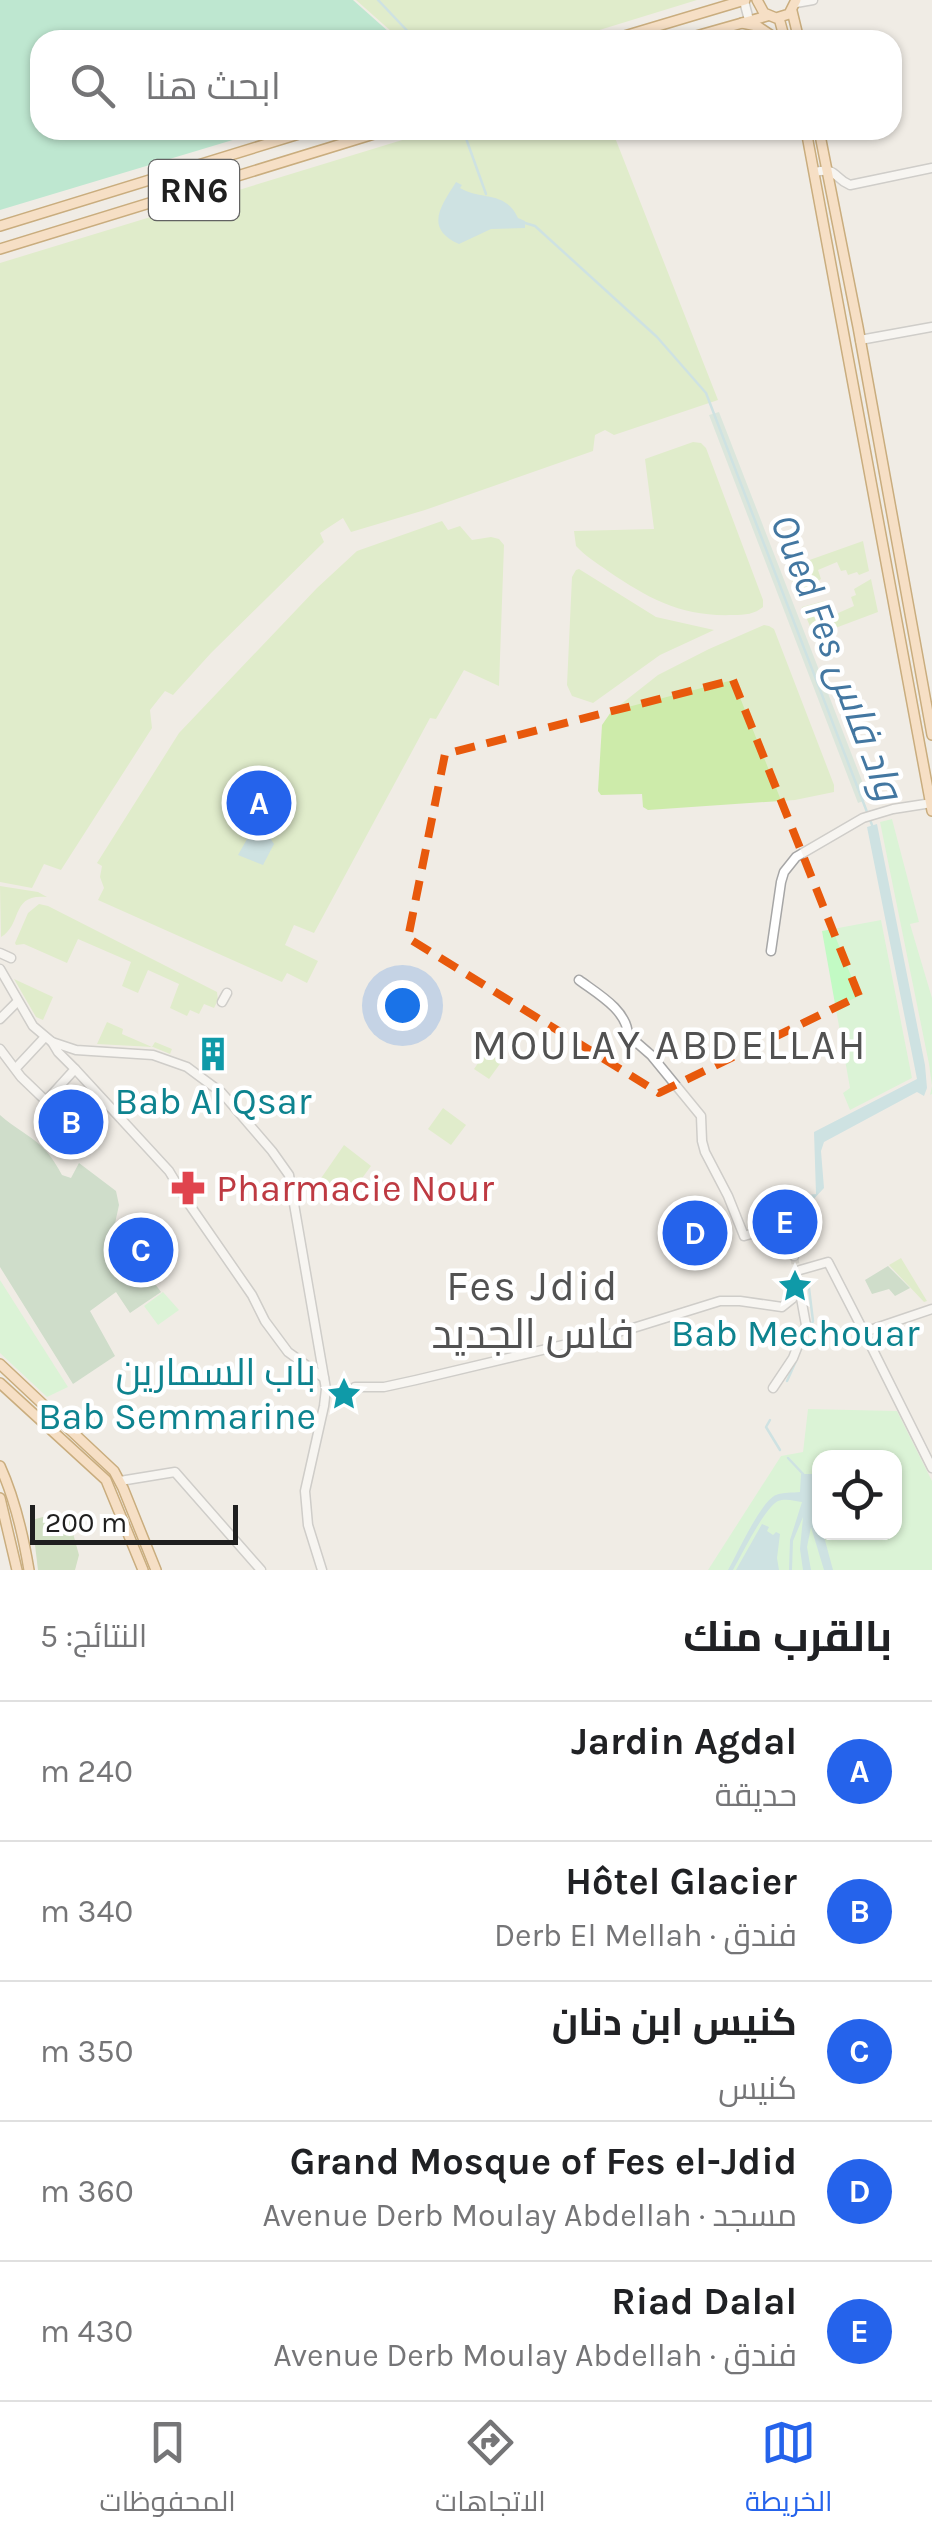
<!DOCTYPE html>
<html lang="ar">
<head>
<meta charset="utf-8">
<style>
  body { margin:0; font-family:Karla,Cairo,sans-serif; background:#f6f6f6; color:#202124; direction:rtl }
  .controls { position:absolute; right:30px; bottom:30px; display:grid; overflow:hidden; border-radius:20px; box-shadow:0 2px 8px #0004 }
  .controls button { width:90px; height:90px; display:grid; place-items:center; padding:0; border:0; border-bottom:2px solid #e0e0e0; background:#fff; color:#202124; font:50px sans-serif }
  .scale { position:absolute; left:30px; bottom:25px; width:208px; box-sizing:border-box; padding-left:10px; border:5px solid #1f1f1f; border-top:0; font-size:28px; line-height:35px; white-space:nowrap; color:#1f1f1f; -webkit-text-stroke:8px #fff; paint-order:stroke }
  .you { position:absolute; left:402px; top:1005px; width:35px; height:35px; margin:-25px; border:8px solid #fff; border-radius:50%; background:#1a73e8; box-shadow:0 0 0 15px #1a73e833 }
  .badge { display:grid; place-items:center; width:65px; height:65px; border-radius:50%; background:#2563eb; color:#fff; font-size:32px; font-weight:700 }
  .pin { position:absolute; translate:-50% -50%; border:5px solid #fff; box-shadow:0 2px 10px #0006 }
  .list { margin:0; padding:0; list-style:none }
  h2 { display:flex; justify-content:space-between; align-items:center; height:130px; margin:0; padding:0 40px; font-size:42px }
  h2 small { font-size:32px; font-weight:400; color:#757577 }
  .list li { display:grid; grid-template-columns:65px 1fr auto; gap:30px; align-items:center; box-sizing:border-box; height:140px; padding:0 40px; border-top:2px solid #e0e0e0 }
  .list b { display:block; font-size:38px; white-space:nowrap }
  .list p { margin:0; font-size:32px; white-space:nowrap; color:#757577 }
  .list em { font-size:32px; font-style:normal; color:#757577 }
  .icon { flex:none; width:55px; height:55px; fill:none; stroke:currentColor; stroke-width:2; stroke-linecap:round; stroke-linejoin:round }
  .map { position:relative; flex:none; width:932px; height:1570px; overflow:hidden; direction:ltr }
  .search { position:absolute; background:#fff; box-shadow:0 2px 8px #0004; left:30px; right:30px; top:30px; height:110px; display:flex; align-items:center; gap:25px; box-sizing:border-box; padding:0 35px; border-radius:30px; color:#757577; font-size:38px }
  .sheet { height:830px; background:#fff }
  nav { display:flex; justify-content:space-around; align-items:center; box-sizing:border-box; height:140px; border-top:2px solid #e0e0e0; background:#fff; font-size:28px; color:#757577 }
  nav a { display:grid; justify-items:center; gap:5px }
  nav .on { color:#2563eb }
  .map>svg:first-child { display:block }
  .grass { fill:#cdebaa }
  .forest { fill:#acd099 }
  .wetland { fill:#c2ded0 }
  .cemetery { fill:#a6c9a9 }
  .park { fill:#c2fac4; fill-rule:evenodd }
  .pitch { fill:#82e0b7 }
  .water { fill:#a5d4de }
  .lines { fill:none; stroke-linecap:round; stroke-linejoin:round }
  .stream { stroke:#a5d4de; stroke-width:2.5 }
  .minor-tunnel { stroke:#c6c3bd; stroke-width:8; stroke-dasharray:8 4; stroke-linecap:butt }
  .minor-casing { stroke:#a6a6a6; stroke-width:11 }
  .major-casing { stroke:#9a5f00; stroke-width:12 }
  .minor { stroke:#fff; stroke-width:8 }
  .major { stroke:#fdcf9d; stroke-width:9 }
  .marked { fill:none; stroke:#e8590c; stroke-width:8; stroke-dasharray:20 12; stroke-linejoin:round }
  .labels { text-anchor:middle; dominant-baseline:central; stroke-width:9; stroke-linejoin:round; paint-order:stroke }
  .shield { fill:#fff; stroke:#626262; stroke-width:2.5 }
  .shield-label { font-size:35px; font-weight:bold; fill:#1f1f1f }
  .culture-label { font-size:38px; fill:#0d838f; stroke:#fff }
  .health-label { font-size:38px; fill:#be3a42; stroke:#fff; text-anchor:start }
  .water-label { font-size:40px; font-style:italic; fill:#4377a1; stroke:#fff }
  .quarter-label { font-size:42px; letter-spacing:2.5px; fill:#525252; stroke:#fff }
</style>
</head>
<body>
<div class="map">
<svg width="932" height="1570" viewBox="0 0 932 1570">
  <rect width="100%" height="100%" fill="#f0ece5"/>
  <g class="grass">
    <path d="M356,0h341l-130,40h-166z"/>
    <path d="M435,130h177l106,270 -104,35 -9,-5 -10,5 -2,16 -168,59 -74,22 -8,-14 -23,15 4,9 -113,111 -38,42 -8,-4 -15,19 2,18 -91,142 -17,-6 -12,24 -32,-6v-619z"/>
    <path d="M693,442l8,1 5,5 57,152v7c-8,7 -18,8 -30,8 -51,2 -84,-16 -125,-44 -11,-8 -23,-15 -32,-25l-2,-15 80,-2 -9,-70z"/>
    <path d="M442,521l6,9 12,-4 12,14 19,-3 8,2 5,6 -5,141 -35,-16 -28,49 -6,-1 -116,215 -20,-8 -9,20 33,16 -11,22 -20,-10 -5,9 -184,-82 6,-12 -4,-11 2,-11 -5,-3 82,-130 138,-145 40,-37z"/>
    <path d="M863,541l6,30 -10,4 -2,-3 -9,3 -2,-5 -5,1 -4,-9 -19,8 3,9 -5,3 2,5 -8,3 1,4 -12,4 -12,-30z"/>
    <path d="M579,569l77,48 58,13 -54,25 -67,48 -21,-7 -5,-11 5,-108 4,-7z"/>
    <path d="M871,579l7,33 -64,24 -12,-29 22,-6 2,6 5,-2 5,9 18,-8 -3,-9 5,-2 -2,-6z"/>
    <path d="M764,625l5,1 5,3 60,156v7l-39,8 -147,10 -5,-3 -1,-13 -41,1 -3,-4 4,-66 9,-13 47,-37 51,-26z"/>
    <path d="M0,886l38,6 9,5c-37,-4 -24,27 -46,40z"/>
    <path d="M39,904l9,2 169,86 1,8 -4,8 -10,-4 -5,10 -9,-4 -3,6 -17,-8 9,-24 -31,-14 -10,23 -16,-7 9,-24 -53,-23 -11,24 -43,-19 -8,1 -1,-2 13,-30z"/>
    <path d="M14,979l39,18 -10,23 -7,-3z"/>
    <path d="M107,1022l16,7 -1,5 30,13 3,-5 17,7 -2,5 -17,-7 -56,-3z"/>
    <path d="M487,1050l15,11 -13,18 -15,-10z"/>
    <path d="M443,1108l23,17 -15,20 -23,-16z"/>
    <path d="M344,1145l27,21 -27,37 -27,-19z"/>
    <path d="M901,1258l26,43 -3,1 -35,-37z"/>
  </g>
  <path class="forest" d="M50,1515h18l11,40 -4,15h-37l-6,-50z"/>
  <path class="wetland" d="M719,412l150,387 -11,4 -149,-388z"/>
  <g class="cemetery">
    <path d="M0,1115c29,25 42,22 62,60l9,3 8,-15 37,28 3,14 -5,23 47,64 -31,21 -14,-21 -26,19 25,45 -42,28 -73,-117z"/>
    <path d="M888,1266l22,22 -15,8 -6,-7 -17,5 -7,-14z"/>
  </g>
  <g class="park">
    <path d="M892,819l27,103 -9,2 22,74v96l-2,1 2,-9 -3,-22 -49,-242z"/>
    <path d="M881,920l31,158 -62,32 -7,-17 7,-5 -28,-157z"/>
    <path d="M0,1280l68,107 -21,10 -47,-44z"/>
    <path d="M163,1292l16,18 -21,15 -14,-19z"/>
    <path d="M808,1409l89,2 35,70v89h-224l73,-114 22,-4zM820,1458h74v74h-74z"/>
  </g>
  <path class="pitch" d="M0,0h353l45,40h-358v90h226l-266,80z"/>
  <g class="water">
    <path d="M456,182l6,3 -2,3c22,13 45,2 58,30l7,3v7l-34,1 -32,15c-36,-16 -17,-39 -3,-62z"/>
    <path d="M261,824l9,7v7l4,6 -11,21 -25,-10 13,-23z"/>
    <path d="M877,824l48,241 2,23 -3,8 -7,-4 -93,50 -3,9 3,37 -12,13 1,23h-4l1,21 -3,6 -6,1 -5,-25 1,-31 19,-2 -2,-62 103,-53 -50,-252z"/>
    <path d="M801,1474h17l2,58 3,1 10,37h-9l-13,-43 -4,20 4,23h-8l-3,-21 3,-32 -10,24 -1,29h-3l1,-30 12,-38c-6,-1 -17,-4 -24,-1 -13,6 -37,55 -45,69h-5c10,-17 32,-68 48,-75 7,-3 17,-2 24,-3z"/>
    <path d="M762,1524l7,3 -2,4 6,4 3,-3 4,2 -3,24 2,12h-43z"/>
  </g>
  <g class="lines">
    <g class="stream">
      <path d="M378,0l38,40"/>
      <path d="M463,130l23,64"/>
      <path d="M525,223l10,3 122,111 49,56 166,432"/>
      <path d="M799,1353l14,-32 -4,-33"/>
      <path d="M787,1381l9,-20"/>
      <path d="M770,1420l-4,7 14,23"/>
      <path d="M788,1458l16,17"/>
    </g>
    <g class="minor-tunnel">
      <path d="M794,1256l5,28"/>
      <path d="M338,1388l17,-1"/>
    </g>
    <g class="minor-casing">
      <g id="minor">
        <path d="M744,1l5,19"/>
        <path d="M796,3l17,-3"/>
        <path d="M815,172c23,-5 18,6 35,13l82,-17"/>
        <path d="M860,340l72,-13"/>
        <path d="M771,951l10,-69 3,-10 12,-15 67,-39 30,-9 39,-6"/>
        <path d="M0,953l11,5"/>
        <path d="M0,969l33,57 19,16 24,8 77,5 34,12 35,26 50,58 17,24 37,214 -2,17 -19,85 3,34 14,45"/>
        <path d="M579,980c19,14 48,30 49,55l23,20 50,61 1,25 3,11 23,44 16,40 45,-13 5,33"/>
        <path d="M222,1002l5,-9"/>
        <path d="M0,1019l17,-17"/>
        <path d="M0,1049l21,28 25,24 29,-32 -17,-17 -6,-10"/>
        <path d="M16,1068l29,-31"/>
        <path d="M75,1069l94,102 20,33 63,91 13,26 23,31 36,26"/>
        <path d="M800,1270l28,-8 36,70"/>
        <path d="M932,1309l-68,23 68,136"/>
        <path d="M355,1387h29l32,-7 214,-51 90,-28h20l42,6 10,-8 7,-13"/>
        <path d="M773,1388l20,-30 13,-33 -7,-38"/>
        <path d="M120,1481l55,-9 86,98"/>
      </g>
    </g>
    <g class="major-casing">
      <g id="major">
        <path d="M757,0l7,13 12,5 13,-4 7,-14"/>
        <path d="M792,11l7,29"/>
        <path d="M779,18l6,22"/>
        <path d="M742,23l15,3 21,14"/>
        <path d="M611,40l134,-40"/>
        <path d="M682,40l85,-24"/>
        <path d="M806,130l126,681"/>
        <path d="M819,130l39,197 74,408"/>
        <path d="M0,226l312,-96"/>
        <path d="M0,249l387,-119"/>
        <path d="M0,1364l114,107 9,17 33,82"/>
        <path d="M0,1383l106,97 37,90"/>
        <path d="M0,1466c15,33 23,68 29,104"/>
        <path d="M0,1498l17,72"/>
      </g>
    </g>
    <use href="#minor" class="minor"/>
    <use href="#major" class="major"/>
  </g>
  <path d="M0 0H932V1570H0ZM733,680l126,316 -200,97 -251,-155 37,-184z" fill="#f0ece5" fill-opacity=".55" fill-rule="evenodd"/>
  <path class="marked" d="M733,680l126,316 -200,97 -251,-155 37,-184z"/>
  <defs>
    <g id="building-bare" transform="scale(2.7)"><path d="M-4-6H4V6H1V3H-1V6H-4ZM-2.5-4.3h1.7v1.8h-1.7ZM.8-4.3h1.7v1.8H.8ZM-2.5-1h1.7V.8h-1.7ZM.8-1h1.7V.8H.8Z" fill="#0f9aa8" stroke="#fff" stroke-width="2.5" paint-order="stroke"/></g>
    <g id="pharmacy-bare" transform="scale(2.7)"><path d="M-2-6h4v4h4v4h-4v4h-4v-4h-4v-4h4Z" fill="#e0444e" stroke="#fff" stroke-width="2.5" paint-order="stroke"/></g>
    <g id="sight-bare" transform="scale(2.7)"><path d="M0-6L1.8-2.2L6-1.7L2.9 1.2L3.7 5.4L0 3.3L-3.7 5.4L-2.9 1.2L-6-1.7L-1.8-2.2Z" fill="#0f9aa8" stroke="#fff" stroke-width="2.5" paint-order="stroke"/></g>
  </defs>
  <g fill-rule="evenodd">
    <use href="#building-bare" x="213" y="1054"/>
    <use href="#pharmacy-bare" x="188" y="1188"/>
    <use href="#sight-bare" x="795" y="1286"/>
    <use href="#sight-bare" x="344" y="1394"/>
  </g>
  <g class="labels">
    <rect class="shield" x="149" y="160" width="90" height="60" rx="8"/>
    <g class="shield-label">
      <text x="194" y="190">RN6</text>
    </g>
    <g class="culture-label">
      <text x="213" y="1101">Bab Al Qsar</text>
      <text x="795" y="1333">Bab Mechouar</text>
      <text x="316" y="1372" text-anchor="end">باب السمارين<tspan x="316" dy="44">Bab Semmarine</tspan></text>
    </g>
    <g class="health-label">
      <text x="216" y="1188">Pharmacie Nour</text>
    </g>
    <g class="water-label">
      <text transform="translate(837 657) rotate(69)">Oued Fes واد فاس</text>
    </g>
    <g class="quarter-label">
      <text x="670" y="1045">MOULAY ABDELLAH</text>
      <text x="533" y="1286">Fes Jdid<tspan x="533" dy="48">فاس الجديد</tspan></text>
    </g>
  </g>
</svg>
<div class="controls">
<button><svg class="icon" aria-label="locate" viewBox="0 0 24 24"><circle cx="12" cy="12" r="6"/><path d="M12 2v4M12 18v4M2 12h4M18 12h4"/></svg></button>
</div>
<div class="scale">200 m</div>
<div class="you"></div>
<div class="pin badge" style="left:259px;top:803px">A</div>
<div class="pin badge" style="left:71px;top:1122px">B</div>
<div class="pin badge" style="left:141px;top:1250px">C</div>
<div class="pin badge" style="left:695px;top:1233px">D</div>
<div class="pin badge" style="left:785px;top:1222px">E</div>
<div class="search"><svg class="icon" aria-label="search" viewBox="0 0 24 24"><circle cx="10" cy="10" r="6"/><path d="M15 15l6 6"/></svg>ابحث هنا</div>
</div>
<section class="sheet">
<h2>بالقرب منك<small>النتائج: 5</small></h2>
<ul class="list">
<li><span class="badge">A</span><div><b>Jardin Agdal</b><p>حديقة</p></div><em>240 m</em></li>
<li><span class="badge">B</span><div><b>Hôtel Glacier</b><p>فندق · Derb El Mellah</p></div><em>340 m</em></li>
<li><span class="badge">C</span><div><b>كنيس ابن دنان</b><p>كنيس</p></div><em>350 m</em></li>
<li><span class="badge">D</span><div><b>Grand Mosque of Fes el-Jdid</b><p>مسجد · Avenue Derb Moulay Abdellah</p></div><em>360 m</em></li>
<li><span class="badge">E</span><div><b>Riad Dalal</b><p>فندق · Avenue Derb Moulay Abdellah</p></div><em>430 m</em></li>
</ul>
</section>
<nav>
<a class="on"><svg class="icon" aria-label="map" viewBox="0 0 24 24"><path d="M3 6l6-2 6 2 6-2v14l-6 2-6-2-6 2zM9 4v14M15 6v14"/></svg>الخريطة</a>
<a><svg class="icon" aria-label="directions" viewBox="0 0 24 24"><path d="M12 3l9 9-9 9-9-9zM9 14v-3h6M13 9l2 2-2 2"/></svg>الاتجاهات</a>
<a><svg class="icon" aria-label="saved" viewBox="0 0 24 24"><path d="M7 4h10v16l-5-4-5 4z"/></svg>المحفوظات</a>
</nav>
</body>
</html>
